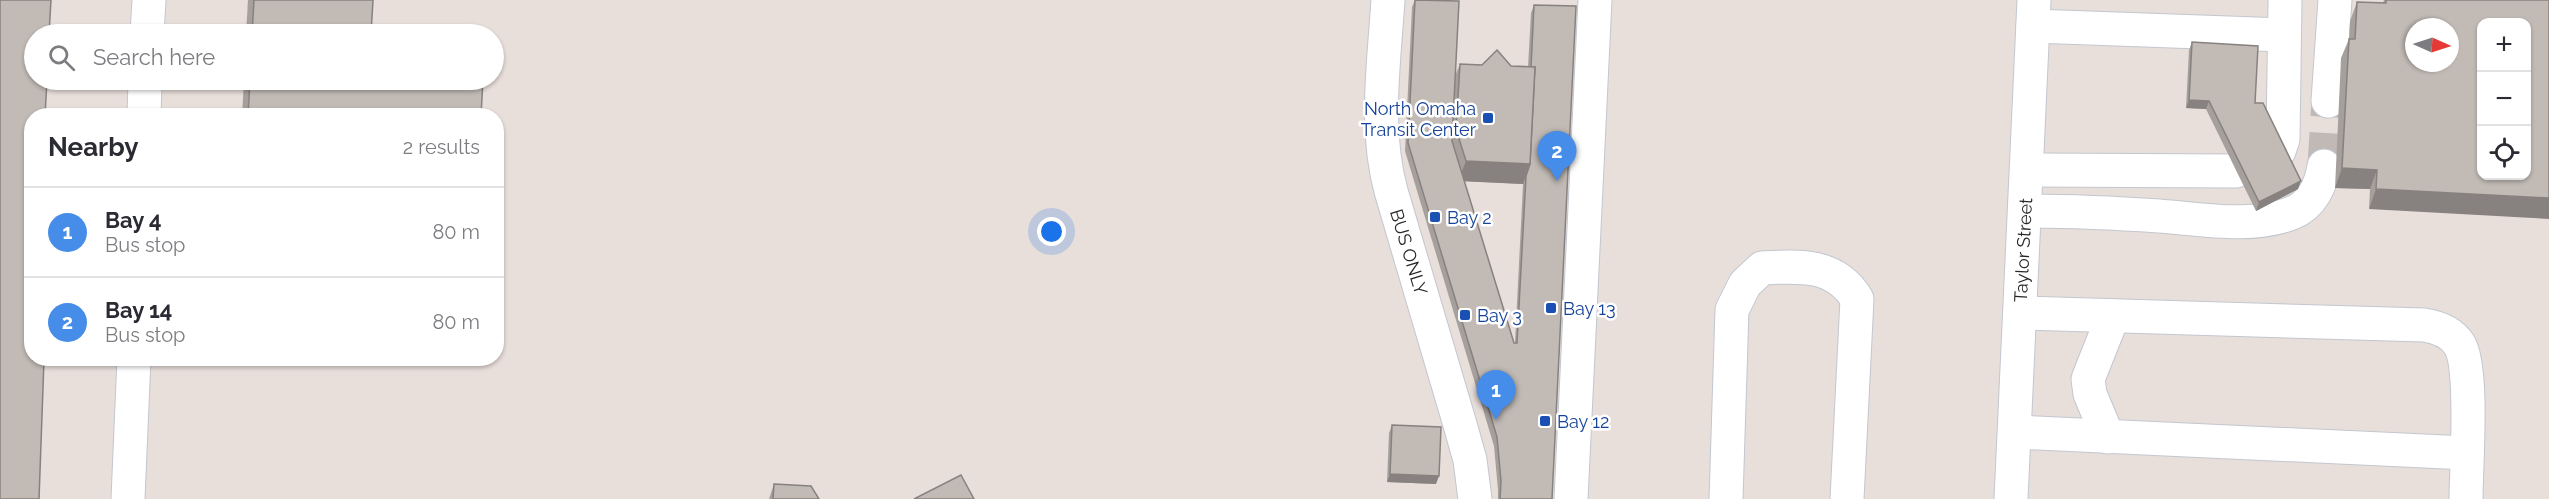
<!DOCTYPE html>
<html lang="en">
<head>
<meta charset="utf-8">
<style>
  body { margin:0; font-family:Raleway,sans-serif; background:#f7f7f7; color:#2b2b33 }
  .controls { position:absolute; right:18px; top:18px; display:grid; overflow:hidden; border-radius:12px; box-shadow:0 2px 4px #0004 }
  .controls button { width:54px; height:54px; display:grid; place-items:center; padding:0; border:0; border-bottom:2px solid #e1e1e2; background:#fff; color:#2b2b33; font:30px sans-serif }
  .compass { position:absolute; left:2405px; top:18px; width:54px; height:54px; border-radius:50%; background:#fff; box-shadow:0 2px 4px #0004; rotate:93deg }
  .you { position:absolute; left:1052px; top:232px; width:21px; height:21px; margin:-15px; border:4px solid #fff; border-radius:50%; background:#1a73e8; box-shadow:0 0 0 9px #1a73e833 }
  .badge { display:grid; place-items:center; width:39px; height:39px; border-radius:50%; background:#468ce9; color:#fff; font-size:20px; font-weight:700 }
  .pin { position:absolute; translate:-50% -50px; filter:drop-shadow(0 2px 3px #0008) }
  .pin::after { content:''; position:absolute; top:32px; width:21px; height:18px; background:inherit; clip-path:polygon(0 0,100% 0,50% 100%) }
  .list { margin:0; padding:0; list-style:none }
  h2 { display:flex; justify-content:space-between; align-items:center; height:78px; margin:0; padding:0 24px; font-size:26px }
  h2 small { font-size:20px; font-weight:400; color:#7c7c81 }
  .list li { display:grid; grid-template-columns:39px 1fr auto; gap:18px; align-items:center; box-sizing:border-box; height:90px; padding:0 24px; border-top:2px solid #e1e1e2 }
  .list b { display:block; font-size:22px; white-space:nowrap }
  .list p { margin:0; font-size:20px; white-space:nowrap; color:#7c7c81 }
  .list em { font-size:20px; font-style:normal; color:#7c7c81 }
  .icon { flex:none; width:33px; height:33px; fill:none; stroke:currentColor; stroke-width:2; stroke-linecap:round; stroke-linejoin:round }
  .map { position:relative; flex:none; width:2549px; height:499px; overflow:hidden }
  .search { position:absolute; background:#fff; box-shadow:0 2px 4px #0004; left:24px; top:24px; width:480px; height:66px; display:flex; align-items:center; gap:15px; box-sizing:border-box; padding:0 21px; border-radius:33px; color:#7c7c81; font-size:22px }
  .panel { position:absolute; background:#fff; box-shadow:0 2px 4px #0004; left:24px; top:108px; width:480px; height:258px; border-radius:24px }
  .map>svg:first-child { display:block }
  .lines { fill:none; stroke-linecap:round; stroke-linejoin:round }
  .minor-tunnel { stroke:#c1b9b6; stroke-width:33; stroke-dasharray:33 16; stroke-linecap:butt }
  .minor-casing { stroke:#c2c8d0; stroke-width:35 }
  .minor { stroke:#fff; stroke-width:33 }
  .wall { fill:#a6a09c; fill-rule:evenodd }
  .shaded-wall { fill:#87827f }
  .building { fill:#c1bab5; stroke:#87827f; stroke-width:1.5; fill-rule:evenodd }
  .transit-dot { fill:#1a4fb4; stroke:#fff; stroke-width:2 }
  .labels { text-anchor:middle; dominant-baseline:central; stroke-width:5; stroke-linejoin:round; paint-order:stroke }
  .transit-label { font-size:18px; fill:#164399; stroke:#fff; text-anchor:start }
  .street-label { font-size:18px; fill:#272727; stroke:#fff }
</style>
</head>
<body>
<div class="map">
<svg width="2549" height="499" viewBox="0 0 2549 499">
  <rect width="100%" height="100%" fill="#e8deda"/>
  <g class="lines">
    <path class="minor-tunnel" d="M2324,166l4,-65"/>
    <g class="minor-casing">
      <g id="minor">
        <path d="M1388,0c-4,63 -14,129 3,191l70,237 9,32 5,39"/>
        <path d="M2033,26l251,9"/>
        <path d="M147,34l2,-34"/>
        <path d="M2328,101l7,-101"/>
        <path d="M144,116l1,-36"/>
        <path d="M2279,151l4,-12 2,-139"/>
        <path d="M2027,170l209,1"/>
        <path d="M2025,211c45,0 89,2 134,5 42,3 93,13 133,-3 20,-8 29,-28 32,-47"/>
        <path d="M2020,313l404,12c13,2 27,7 35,19 15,22 7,124 7,155"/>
        <path d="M2015,432l452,21"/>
        <path d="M2108,437l-18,-43 -2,-15 25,-63"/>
        <path d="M128,499l6,-141"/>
        <path d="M1571,499l24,-499"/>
        <path d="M1726,499l6,-189 13,-26 17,-16c37,-2 73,-5 95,31l-10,200"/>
        <path d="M2011,499l23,-499"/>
      </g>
    </g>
    <use href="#minor" class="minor"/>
  </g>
  <g class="wall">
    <path d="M248,0h125l-2,34h-125z"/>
    <path d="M1415,0h28l12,76 5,-12 68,3 3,-54 3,-8 18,494h-54v-9l-4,-44 -89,-295 7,-144zM1464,181l59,3 -8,159h-1z"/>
    <path d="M2384,0h165l-180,209 1,-20 -35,-1 6,-130 8,-19 1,-18 7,-19 26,1z"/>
    <path d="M2192,42l63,61 43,86 -42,22 -50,-102 -20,-1 3,-58z"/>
    <path d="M244,80h239l-2,36h-239z"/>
    <path d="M1392,425l44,59 -49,-2 2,-49z"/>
    <path d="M774,484l45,15h-50z"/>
  </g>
  <g class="shaded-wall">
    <path d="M2189,100l20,1 -3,8 -20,-1z"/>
    <path d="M1466,161l64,3 -7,20 -65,-3z"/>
    <path d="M2342,168l35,2 -7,19 -35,-1z"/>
    <path d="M2301,181l-3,8 -42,22 3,-9z"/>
    <path d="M2376,189l173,9v21l-180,-10z"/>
    <path d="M1390,474l49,2 -3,8 -49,-2z"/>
  </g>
  <g class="building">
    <path d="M0,0h51l-2,34h-15v46h13l-2,36h-13v242h1v2h11l-5,139h-39z"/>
    <path d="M254,0h119l-2,34h-119z"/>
    <path d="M1415,0l44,1 -7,140 62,202h3l9,-167 4,-12 5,-97h-4l3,-62 42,1 -24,493h-52l1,-18 -4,-44 -89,-294z"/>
    <path d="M2386,0h163v198l-173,-9 1,-19 -35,-2 7,-129h6l2,-37 29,1zM2481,22h45v154h-45zM2414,27h36v36h-36z"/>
    <path d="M2192,42l66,4 -3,57h8l38,78 -42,21 -50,-101 -20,-1z"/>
    <path d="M1497,50l14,16 24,1 -5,97 -64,-3 -10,-32 4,-65 22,1z"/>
    <path d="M250,80h233l-2,36h-233z"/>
    <path d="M1392,425l49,2 -2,49 -49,-2z"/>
    <path d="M961,475l13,24h-60z"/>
    <path d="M774,484l37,2 8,13h-46z"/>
  </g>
  <g class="transit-dot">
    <rect x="1482" y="112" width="12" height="12" rx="3"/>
    <rect x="1429" y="211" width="12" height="12" rx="3"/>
    <rect x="1545" y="302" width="12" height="12" rx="3"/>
    <rect x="1459" y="309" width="12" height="12" rx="3"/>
    <rect x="1539" y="415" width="12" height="12" rx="3"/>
  </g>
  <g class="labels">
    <g class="transit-label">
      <text x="1476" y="108" text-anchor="end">North Omaha<tspan x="1476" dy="21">Transit Center</tspan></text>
      <text x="1447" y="217">Bay 2</text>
      <text x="1563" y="308">Bay 13</text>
      <text x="1477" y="315">Bay 3</text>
      <text x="1557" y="421">Bay 12</text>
    </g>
    <g class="street-label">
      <text transform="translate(2023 250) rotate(-87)">Taylor Street</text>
      <text transform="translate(1409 252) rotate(73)">BUS ONLY</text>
    </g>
  </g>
</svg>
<div class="controls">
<button>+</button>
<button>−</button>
<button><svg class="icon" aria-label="locate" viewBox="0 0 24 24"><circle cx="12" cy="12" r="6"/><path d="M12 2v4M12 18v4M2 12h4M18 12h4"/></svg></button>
</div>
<svg class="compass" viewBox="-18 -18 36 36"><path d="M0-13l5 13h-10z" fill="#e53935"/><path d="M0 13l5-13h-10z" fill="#7c7c81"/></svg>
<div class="you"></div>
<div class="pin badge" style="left:1496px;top:420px">1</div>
<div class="pin badge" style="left:1557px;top:181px">2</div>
<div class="search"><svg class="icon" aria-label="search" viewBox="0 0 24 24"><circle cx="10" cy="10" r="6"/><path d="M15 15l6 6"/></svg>Search here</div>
<section class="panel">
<h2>Nearby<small>2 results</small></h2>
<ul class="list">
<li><span class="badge">1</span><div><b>Bay 4</b><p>Bus stop</p></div><em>80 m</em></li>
<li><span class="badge">2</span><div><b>Bay 14</b><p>Bus stop</p></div><em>80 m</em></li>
</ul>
</section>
</div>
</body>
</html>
